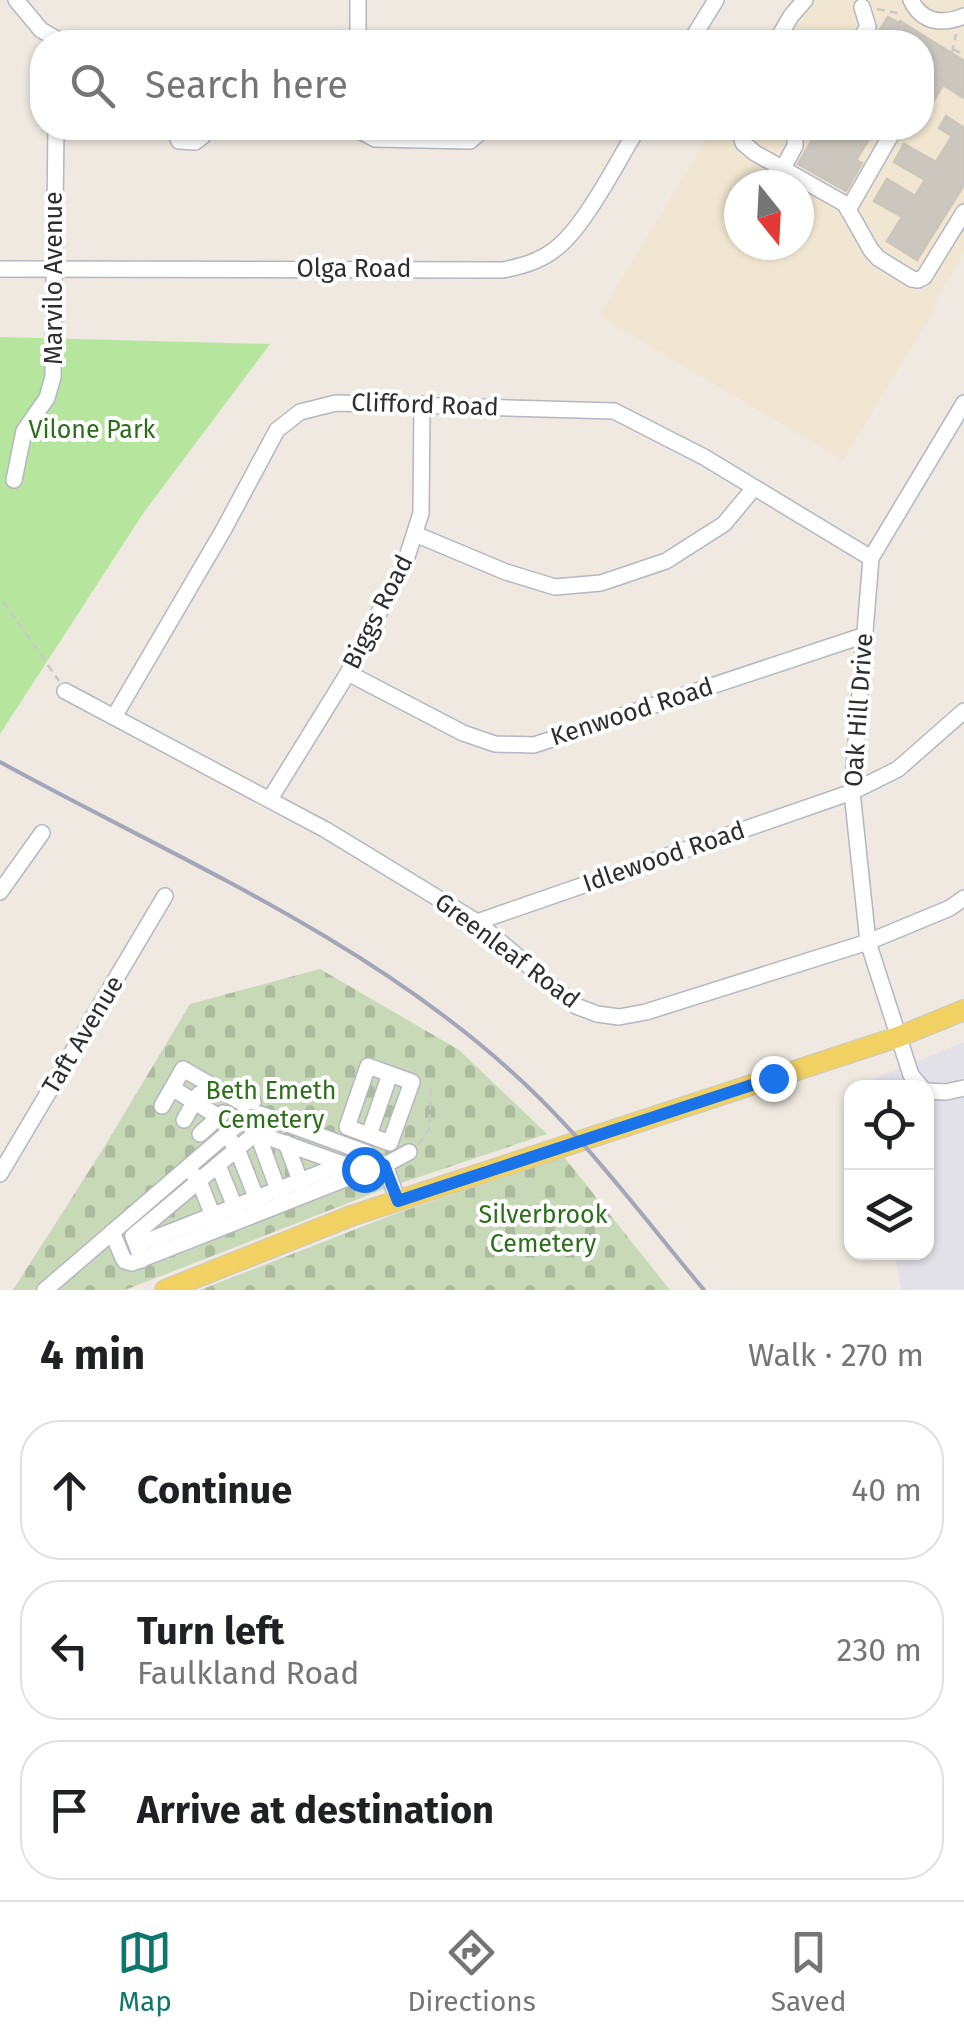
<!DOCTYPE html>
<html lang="en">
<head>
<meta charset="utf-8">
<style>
  body { margin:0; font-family:"Fira Sans",sans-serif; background:#f6f6f6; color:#202124 }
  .controls { position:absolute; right:30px; bottom:30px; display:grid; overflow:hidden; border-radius:20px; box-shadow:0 2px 8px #0004 }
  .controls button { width:90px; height:90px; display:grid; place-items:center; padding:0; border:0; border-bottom:2px solid #e0e0e0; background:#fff; color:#202124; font:50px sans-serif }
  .compass { position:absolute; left:724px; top:170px; width:90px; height:90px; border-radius:50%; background:#fff; box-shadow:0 2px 8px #0004; rotate:162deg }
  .stop { position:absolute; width:30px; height:30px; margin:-22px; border:8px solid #1a73e8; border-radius:50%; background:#fff }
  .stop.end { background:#1a73e8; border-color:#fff; box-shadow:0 2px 10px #0008 }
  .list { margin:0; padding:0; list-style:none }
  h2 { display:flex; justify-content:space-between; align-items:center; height:130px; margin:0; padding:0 40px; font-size:42px }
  h2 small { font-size:32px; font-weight:400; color:#757577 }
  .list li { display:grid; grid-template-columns:65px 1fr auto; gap:30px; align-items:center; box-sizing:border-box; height:140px; margin:0 20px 20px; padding:0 20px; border:2px solid #e0e0e0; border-radius:40px }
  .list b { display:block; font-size:38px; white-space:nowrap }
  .list p { margin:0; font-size:32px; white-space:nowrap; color:#757577 }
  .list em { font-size:32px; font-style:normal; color:#757577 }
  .icon { flex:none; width:55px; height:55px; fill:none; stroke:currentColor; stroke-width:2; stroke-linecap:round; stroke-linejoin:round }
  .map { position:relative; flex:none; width:964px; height:1290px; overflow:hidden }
  .search { position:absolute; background:#fff; box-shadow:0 2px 8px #0004; left:30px; right:30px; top:30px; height:110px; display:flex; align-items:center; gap:25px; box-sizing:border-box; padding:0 35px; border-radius:40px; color:#757577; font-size:38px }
  .sheet { height:610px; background:#fff }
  nav { display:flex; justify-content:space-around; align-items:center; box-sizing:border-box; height:140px; border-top:2px solid #e0e0e0; background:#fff; font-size:28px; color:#757577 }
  nav a { display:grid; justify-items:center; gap:5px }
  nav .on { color:#0f766e }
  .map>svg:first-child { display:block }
  .industrial { fill:#e3e1e8 }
  .education { fill:#f0e6d1; fill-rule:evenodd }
  .cemetery { fill:url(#cemetery-stones) }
  .park { fill:#b6e59e }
  .building { fill:#cbc7bf; stroke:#cbc5ba; stroke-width:2.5 }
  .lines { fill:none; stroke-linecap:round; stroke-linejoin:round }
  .minor-casing { stroke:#b4b7c1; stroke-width:18 }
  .major-casing { stroke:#c9c9c9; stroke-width:22 }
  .path { stroke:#c9c9c9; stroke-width:2.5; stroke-dasharray:8 5; stroke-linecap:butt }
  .minor { stroke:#fff; stroke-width:15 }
  .major { stroke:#f2d163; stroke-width:20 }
  .rail { stroke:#a3a6b8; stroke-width:4 }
  .route { stroke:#1a73e8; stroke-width:12 }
  .labels { text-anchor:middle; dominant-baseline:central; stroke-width:8; stroke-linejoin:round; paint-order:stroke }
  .street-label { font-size:25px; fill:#2e2e2e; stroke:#fff }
  .park-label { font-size:25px; fill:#2c6e1b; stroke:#fff }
</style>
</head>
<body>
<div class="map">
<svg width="964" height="1290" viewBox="0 0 964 1290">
  <defs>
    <pattern id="cemetery-stones" width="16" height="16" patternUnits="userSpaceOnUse" patternTransform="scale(2.5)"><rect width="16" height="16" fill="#c8d9b8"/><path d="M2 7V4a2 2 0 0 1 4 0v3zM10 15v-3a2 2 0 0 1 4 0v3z" fill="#acbb9e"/></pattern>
  </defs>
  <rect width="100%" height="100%" fill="#efe9e1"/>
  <path class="industrial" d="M964,1042v248h-62l-8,-37 32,-1v-164h-67v-3z"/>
  <path class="education" d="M790,0h174v253l-29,48 3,3 -95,156 -244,-144 114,-188h209v-86h-158zM739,185h60v60h-60z"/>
  <g class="cemetery">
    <path d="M320,969l139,81 88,84 -158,53 -264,103h-112l90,-141 87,-145z"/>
    <path d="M564,1157l106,133h-470l192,-75z"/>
  </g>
  <path class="park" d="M0,337l270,7 -126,168 -144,222z"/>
  <g class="building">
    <path d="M888,17l11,6 1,-2 64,40v37l-21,-13 -21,35v-78h-50z"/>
    <path d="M946,116l18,12v57l-47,75 -30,-19 15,-24 -28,-16 13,-22 28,17 10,-16 -31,-18 10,-18 32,18 16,-26 -13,-8z"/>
    <path d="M819,128h57l-20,32 6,3 -16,28 -48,-27z"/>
  </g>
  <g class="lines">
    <g class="minor-casing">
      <g id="minor">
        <path d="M16,0l25,30 21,12"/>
        <path d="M358,0v42"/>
        <path d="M911,0c11,23 31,25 53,16"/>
        <path d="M690,42l26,-42"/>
        <path d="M776,42l15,-26 14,-16"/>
        <path d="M858,42l10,-15 -6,-20"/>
        <path d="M173,128l6,13 16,1 8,-6 2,-8"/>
        <path d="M360,128l2,4 13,7 95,2 15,-13"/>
        <path d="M738,128l5,15 12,10 90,51 26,46 7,8 34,21 6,1 6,-3 40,-65"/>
        <path d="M783,168l12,-22v-18"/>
        <path d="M848,210l47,-82"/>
        <path d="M0,269l503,1c19,-4 35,-8 51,-20 30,-21 64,-90 84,-122"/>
        <path d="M14,480l10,-49 23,-33 6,-21 3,-249"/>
        <path d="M415,534l91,38 49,15 46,-4 65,-22 58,-37 30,-36"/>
        <path d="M348,673l115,60 32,11 39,1 331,-110"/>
        <path d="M65,691l261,139 151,92 99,84 21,8 22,3 27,-5 222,-70 82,-34 14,-10"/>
        <path d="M114,717l110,-188 53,-99 23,-18 36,-9 278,8 90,46 167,101"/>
        <path d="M270,799l78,-126 58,-113 15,-47 1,-109"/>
        <path d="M0,892l42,-59"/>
        <path d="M477,922l375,-130 46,-23 66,-58"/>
        <path d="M368,1066l44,16 -22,61 -43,-16z"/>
        <path d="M172,1088l47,29"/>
        <path d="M922,1088l-11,-13 -43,-133 -16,-150 19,-234 93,-155"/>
        <path d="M249,1090l4,12"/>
        <path d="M926,1091l20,1 18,-4"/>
        <path d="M162,1106l21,-37 61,35"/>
        <path d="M260,1114l107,39"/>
        <path d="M184,1120l15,-26"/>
        <path d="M255,1127l25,68"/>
        <path d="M200,1134l23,-21"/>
        <path d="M369,1135l21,-61"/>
        <path d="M231,1141l6,8 23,58"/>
        <path d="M286,1143l16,43"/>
        <path d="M373,1159l12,6 13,36"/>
        <path d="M218,1165l19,47"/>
        <path d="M385,1165l24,-13"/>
        <path d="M0,1174l165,-278"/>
        <path d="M193,1174l6,7 16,40"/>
        <path d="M112,1232l11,26 2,3 7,2 226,-89 5,-5"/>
        <path d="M137,1245l206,-81"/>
        <path d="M142,1260l-9,-24 123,-103 87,31"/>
        <path d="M45,1290l199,-171"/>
      </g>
    </g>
    <g class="major-casing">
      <path id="major" d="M165,1290l186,-74 547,-179 66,-27"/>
    </g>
    <g class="path">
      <path d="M877,9l26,5"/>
      <path d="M953,49l11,6"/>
      <path d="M952,53l4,-19"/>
      <path d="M3,601l56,80"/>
      <path d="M418,1145l11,-16 2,-41"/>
    </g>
    <use href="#minor" class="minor"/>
    <use href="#major" class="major"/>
    <path class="rail" d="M0,762c175,96 364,175 513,311 71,64 130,144 191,217"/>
  </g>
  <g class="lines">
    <path class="route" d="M364,1169l8,-1 1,-9 11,6 14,36 375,-123"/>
  </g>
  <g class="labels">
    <g class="street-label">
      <text x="354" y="269">Olga Road</text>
      <text transform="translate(54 278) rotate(-90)">Marvilo Avenue</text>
      <text transform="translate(425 405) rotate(2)">Clifford Road</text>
      <text transform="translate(378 612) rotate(-63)">Biggs Road</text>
      <text transform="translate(859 710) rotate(-86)">Oak Hill Drive</text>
      <text transform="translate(632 712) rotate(-18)">Kenwood Road</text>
      <text transform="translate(664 857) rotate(-19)">Idlewood Road</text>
      <text transform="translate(507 951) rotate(37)">Greenleaf Road</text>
      <text transform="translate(83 1035) rotate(-59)">Taft Avenue</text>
    </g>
    <g class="park-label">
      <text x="92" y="430">Vilone Park</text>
      <text x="271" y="1091">Beth Emeth<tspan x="271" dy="29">Cemetery</tspan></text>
      <text x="543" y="1215">Silverbrook<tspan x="543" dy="29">Cemetery</tspan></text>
    </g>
  </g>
</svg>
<div class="controls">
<button><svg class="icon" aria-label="locate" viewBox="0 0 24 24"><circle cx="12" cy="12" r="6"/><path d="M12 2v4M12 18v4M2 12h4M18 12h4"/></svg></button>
<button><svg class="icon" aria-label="layers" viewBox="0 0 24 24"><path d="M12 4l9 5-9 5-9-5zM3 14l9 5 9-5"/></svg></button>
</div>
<svg class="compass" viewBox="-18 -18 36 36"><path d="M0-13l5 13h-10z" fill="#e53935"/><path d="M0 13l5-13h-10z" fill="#757577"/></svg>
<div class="stop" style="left:364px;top:1169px"></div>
<div class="stop end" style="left:773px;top:1078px"></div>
<div class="search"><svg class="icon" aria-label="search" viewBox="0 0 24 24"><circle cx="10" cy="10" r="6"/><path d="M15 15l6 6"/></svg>Search here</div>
</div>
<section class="sheet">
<h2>4 min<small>Walk · 270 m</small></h2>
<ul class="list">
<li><svg class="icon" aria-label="ahead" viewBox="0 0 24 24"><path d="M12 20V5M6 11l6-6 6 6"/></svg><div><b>Continue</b></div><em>40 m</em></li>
<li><svg class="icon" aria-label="left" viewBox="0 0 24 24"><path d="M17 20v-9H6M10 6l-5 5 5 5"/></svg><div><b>Turn left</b><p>Faulkland Road</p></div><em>230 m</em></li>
<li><svg class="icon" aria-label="arrive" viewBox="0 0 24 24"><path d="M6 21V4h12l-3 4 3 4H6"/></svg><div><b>Arrive at destination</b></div></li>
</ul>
</section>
<nav>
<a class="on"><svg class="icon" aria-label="map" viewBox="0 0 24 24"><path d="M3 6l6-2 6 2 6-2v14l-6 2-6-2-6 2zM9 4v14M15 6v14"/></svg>Map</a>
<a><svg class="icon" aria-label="directions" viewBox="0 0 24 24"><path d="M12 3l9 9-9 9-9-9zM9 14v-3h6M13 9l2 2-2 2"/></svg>Directions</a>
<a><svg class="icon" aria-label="saved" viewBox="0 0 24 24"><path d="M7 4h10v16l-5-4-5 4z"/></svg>Saved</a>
</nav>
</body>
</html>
